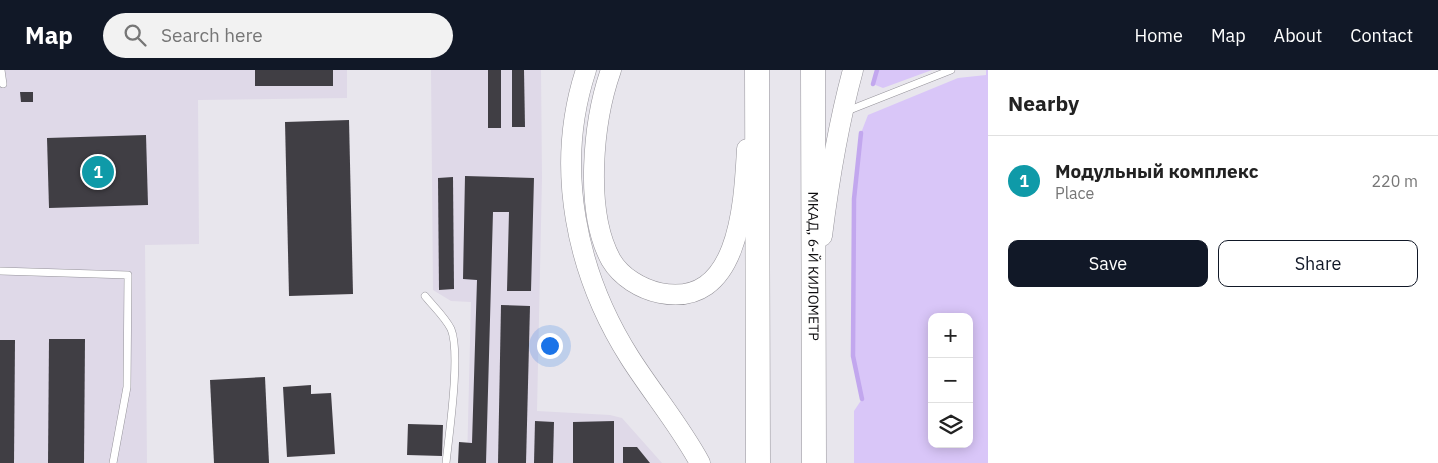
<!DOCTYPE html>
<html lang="en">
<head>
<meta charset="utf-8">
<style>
  body { margin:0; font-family:"IBM Plex Sans",sans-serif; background:#f2f2f2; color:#222 }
  .controls { position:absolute; right:15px; bottom:15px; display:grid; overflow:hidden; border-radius:10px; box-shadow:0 2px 12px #0003 }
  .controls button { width:45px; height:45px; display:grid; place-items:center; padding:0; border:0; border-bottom:1px solid #e0e0e0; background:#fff; color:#222; font:25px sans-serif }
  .you { position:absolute; left:549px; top:275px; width:18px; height:18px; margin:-12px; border:4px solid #fff; border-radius:50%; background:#1a73e8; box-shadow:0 0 0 8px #1a73e833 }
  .badge { display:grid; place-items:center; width:32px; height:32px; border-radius:50%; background:#111827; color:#fff; font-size:16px; font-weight:700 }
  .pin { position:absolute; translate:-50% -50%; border:2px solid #fff; box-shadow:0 1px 5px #0006 }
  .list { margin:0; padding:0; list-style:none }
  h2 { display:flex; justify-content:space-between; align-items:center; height:65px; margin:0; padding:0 20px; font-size:21px }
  h2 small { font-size:16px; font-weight:400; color:#767676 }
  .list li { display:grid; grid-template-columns:32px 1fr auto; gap:15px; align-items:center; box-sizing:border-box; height:90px; padding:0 20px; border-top:1px solid #e0e0e0 }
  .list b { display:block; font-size:19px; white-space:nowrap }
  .list p { margin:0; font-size:16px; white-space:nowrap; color:#767676 }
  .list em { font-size:16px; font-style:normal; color:#767676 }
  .actions { display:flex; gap:10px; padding:15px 20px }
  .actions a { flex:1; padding:11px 0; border:1px solid #111827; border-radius:10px; text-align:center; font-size:18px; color:#111827 }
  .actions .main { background:#111827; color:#fff }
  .icon { flex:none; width:28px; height:28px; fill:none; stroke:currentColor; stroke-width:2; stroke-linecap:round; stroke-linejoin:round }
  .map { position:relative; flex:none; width:988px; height:393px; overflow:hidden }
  header { display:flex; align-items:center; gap:30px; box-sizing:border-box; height:70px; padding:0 25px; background:#111827; color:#fff }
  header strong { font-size:24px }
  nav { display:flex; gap:28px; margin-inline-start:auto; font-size:18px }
  .search { width:350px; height:45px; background:#f2f2f2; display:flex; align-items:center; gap:12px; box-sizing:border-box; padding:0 18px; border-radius:28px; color:#767676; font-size:19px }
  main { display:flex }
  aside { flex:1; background:#fff }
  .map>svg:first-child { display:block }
  .built { fill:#dfd9e8 }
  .green { fill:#d9c6f8; fill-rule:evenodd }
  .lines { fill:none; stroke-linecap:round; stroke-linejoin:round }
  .stream { stroke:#c2a7ee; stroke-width:4.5 }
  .building { fill:#403e44 }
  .service-casing { stroke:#949299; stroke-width:8 }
  .secondary-casing { stroke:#949299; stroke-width:21 }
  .trunk-casing { stroke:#949299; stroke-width:25 }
  .service { stroke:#fff; stroke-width:7 }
  .secondary { stroke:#fff; stroke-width:20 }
  .trunk { stroke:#fff; stroke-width:24 }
  .labels { text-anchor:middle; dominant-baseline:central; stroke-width:5; stroke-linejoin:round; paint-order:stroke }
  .street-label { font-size:14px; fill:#0e0d0f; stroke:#fff }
</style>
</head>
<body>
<header>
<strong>Map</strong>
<div class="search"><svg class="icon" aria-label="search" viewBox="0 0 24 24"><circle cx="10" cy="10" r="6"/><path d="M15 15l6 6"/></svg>Search here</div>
<nav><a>Home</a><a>Map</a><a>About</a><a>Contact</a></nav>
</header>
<main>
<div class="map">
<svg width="988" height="393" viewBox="0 0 988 393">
  <rect width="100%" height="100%" fill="#e8e6ed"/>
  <g class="built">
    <path d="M0,0h347v28l-149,2 1,144 -54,1 2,218h-147z"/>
    <path d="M431,0h110l1,108 -5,233 73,4 12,3 40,45h-195l4,-161 -20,-1 -18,-11z"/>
  </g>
  <g class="green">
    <path d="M877,0h55l-49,18 -10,-4z"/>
    <path d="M986,0h2v393h-134v-52l8,-12 -9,-43v-79l1,-78 7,-66 7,-18 90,-37 28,-3zM932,247h37v127h-37z"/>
  </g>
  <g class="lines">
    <g class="stream">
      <path d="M873,14l4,-14"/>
      <path d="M861,63l-7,66 -1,157 9,43"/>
    </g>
  </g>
  <g class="building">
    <rect x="255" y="0" width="78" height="16"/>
    <rect x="488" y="0" width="13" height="58"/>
    <path d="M512,0h12l1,57h-13z"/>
    <path d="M20,22h13v10h-12z"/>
    <path d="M349,50l4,174 -64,2 -4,-174z"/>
    <path d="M146,65l2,70 -99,3 -2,-70z"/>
    <path d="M465,106l69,2 -3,113h-24l2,-79h-16l-7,251h-28l1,-21 13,1 5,-163 -14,-1z"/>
    <path d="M453,107l1,112 -15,1 -1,-112z"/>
    <path d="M501,235l29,1 -4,157h-28z"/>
    <path d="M49,269h36l-1,124h-36z"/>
    <path d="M0,270h15l-1,123h-14z"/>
    <path d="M265,307l4,86h-55l-4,-83z"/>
    <path d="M311,315v9l20,-1 4,61 -48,3 -4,-70z"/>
    <path d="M535,351l19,1 -1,41h-19z"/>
    <path d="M614,351v42h-41v-41z"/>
    <path d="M408,354l35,1 -1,31 -35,-1z"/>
    <path d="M623,377h14l13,16h-27z"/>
  </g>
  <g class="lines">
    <g class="service-casing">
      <g id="service">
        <path d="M1,0l2,14"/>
        <path d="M847,41l104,-41"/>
        <path d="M0,201l128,4 -1,112 -14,76"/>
        <path d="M425,226c8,10 20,21 26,33 10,24 -2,105 -5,134"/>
      </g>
    </g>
    <g class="secondary-casing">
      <g id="secondary">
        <path d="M586,0c-32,97 -10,203 44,288 23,36 50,68 70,105"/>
        <path d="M611,0c-18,51 -27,141 0,190 10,17 30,29 49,33 80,16 84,-91 87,-144"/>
        <path d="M822,166c7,-56 16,-111 31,-166"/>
      </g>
    </g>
    <g class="trunk-casing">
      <g id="trunk">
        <path d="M757,0l1,393"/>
        <path id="s1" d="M813,0l1,393"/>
      </g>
    </g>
    <use href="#service" class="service"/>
    <use href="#secondary" class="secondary"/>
    <use href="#trunk" class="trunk"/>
  </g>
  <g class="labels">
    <g class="street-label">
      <text stroke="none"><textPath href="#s1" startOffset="196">МКАД, 6-Й КИЛОМЕТР</textPath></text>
    </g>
  </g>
</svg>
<div class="controls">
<button>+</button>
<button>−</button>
<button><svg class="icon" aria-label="layers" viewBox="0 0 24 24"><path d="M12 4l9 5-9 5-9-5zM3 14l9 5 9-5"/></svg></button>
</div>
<div class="you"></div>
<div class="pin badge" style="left:98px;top:102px;background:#0f9aa8">1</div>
</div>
<aside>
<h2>Nearby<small></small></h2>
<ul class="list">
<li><span class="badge" style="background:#0f9aa8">1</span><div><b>Модульный комплекс</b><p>Place</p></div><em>220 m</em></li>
</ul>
<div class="actions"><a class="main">Save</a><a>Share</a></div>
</aside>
</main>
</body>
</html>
